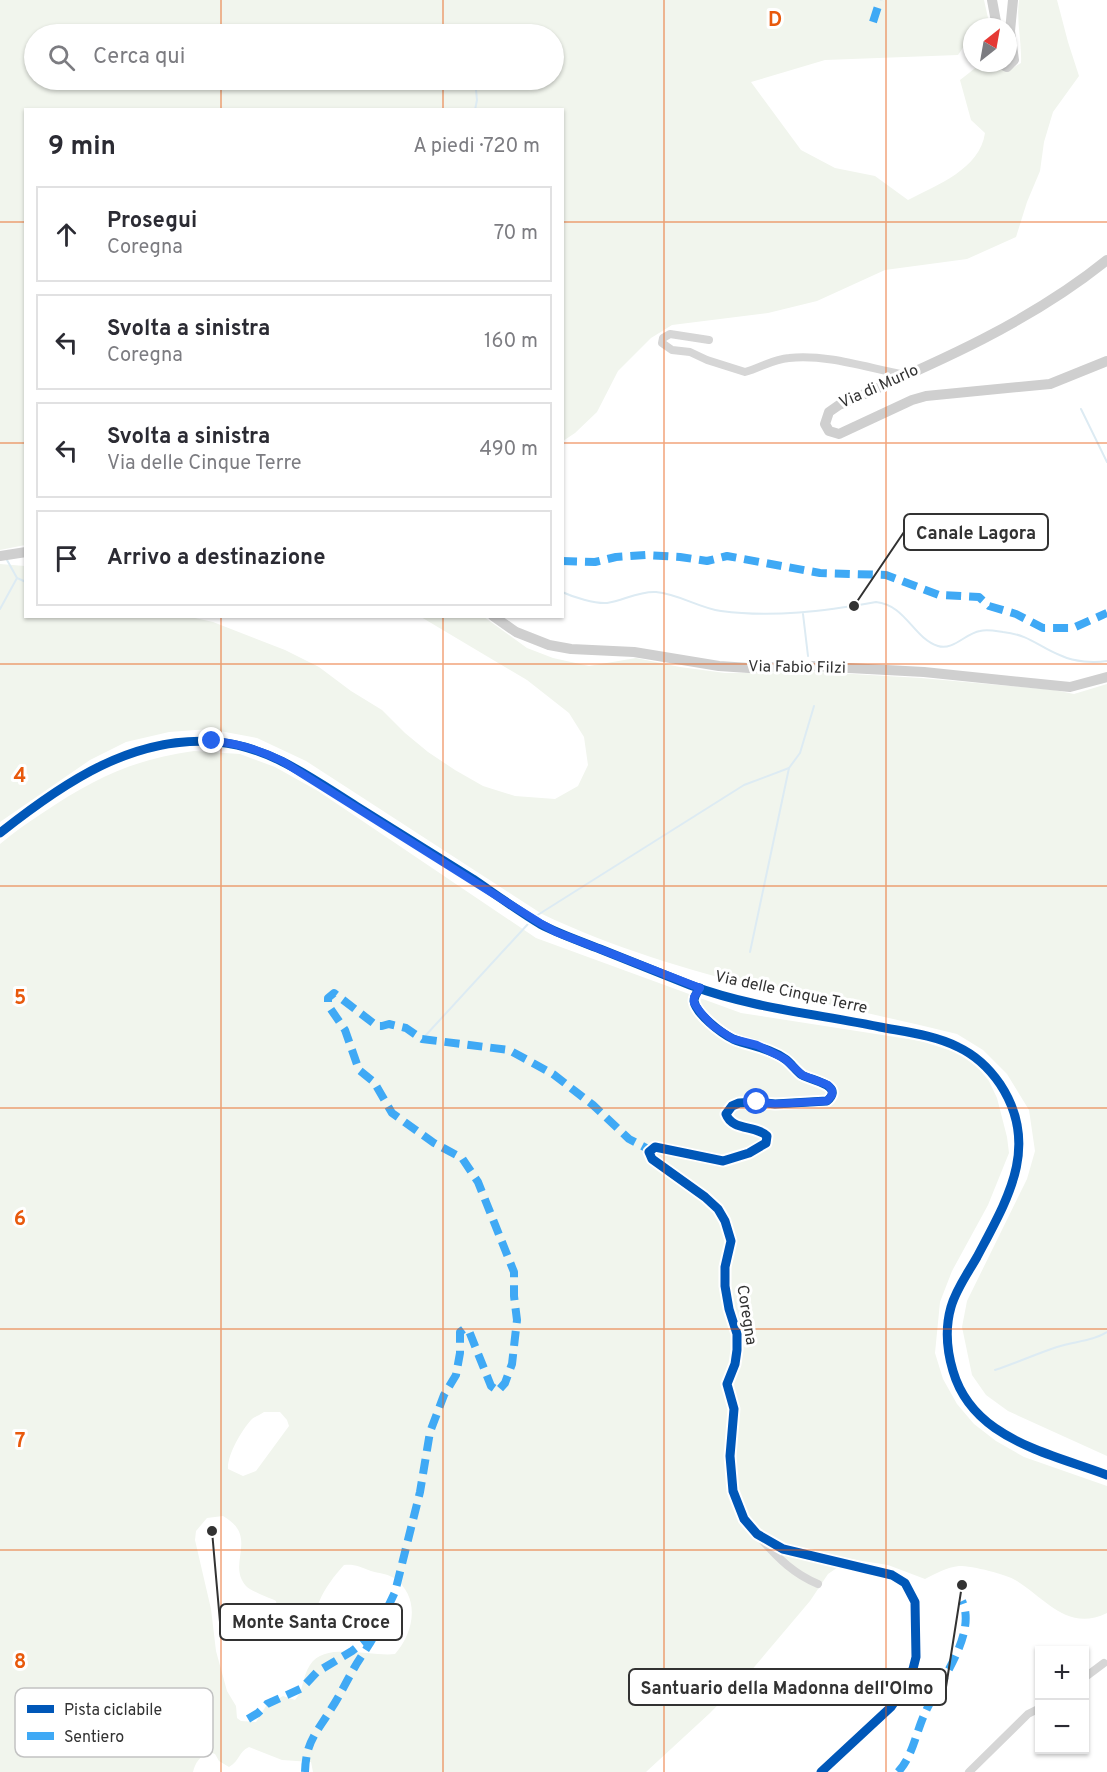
<!DOCTYPE html>
<html lang="it">
<head>
<meta charset="utf-8">
<style>
  body { margin:0; font-family:Overpass,sans-serif; background:#f7f7f7; color:#2b2b33 }
  .controls { position:absolute; right:18px; bottom:18px; display:grid; overflow:hidden; border-radius:0px; box-shadow:0 2px 4px #0004 }
  .controls button { width:54px; height:54px; display:grid; place-items:center; padding:0; border:0; border-bottom:2px solid #e1e1e2; background:#fff; color:#2b2b33; font:30px sans-serif }
  .compass { position:absolute; left:963px; top:18px; width:54px; height:54px; border-radius:50%; background:#fff; box-shadow:0 2px 4px #0004; rotate:31deg }
  .stop { position:absolute; width:18px; height:18px; margin:-14px; border:4px solid #2563eb; border-radius:50%; background:#fff }
  .stop.end { background:#2563eb; border-color:#fff; box-shadow:0 2px 6px #0008 }
  .list { margin:0; padding:0; list-style:none }
  h2 { display:flex; justify-content:space-between; align-items:center; height:78px; margin:0; padding:0 24px; font-size:26px }
  h2 small { font-size:20px; font-weight:400; color:#7c7c81 }
  .list li { display:grid; grid-template-columns:39px 1fr auto; gap:18px; align-items:center; box-sizing:border-box; height:96px; margin:0 12px 12px; padding:0 12px; border:2px solid #e1e1e2; border-radius:0px }
  .list b { display:block; font-size:22px; white-space:nowrap }
  .list p { margin:0; font-size:20px; white-space:nowrap; color:#7c7c81 }
  .list em { font-size:20px; font-style:normal; color:#7c7c81 }
  .icon { flex:none; width:33px; height:33px; fill:none; stroke:currentColor; stroke-width:2; stroke-linecap:round; stroke-linejoin:round }
  .map { position:relative; flex:none; width:1107px; height:1772px; overflow:hidden }
  .search { position:absolute; background:#fff; box-shadow:0 2px 4px #0004; left:24px; top:24px; width:540px; height:66px; display:flex; align-items:center; gap:15px; box-sizing:border-box; padding:0 21px; border-radius:33px; color:#7c7c81; font-size:22px }
  .panel { position:absolute; background:#fff; box-shadow:0 2px 4px #0004; left:24px; top:108px; width:540px; height:510px; border-radius:0px }
  .map>svg:first-child { display:block }
  .green { fill:#f1f5ed; fill-rule:evenodd }
  .lines { fill:none; stroke-linecap:round; stroke-linejoin:round }
  .stream { stroke:#ddebf3; stroke-width:2 }
  .street { stroke:#d6d6d6; stroke-width:8 }
  .secondary { stroke:#cfcfcf; stroke-width:10 }
  .quiet { stroke:#3fa9f5; stroke-width:8; stroke-dasharray:15 8; stroke-linecap:butt }
  .cycleway-casing { stroke:#fff; stroke-width:13 }
  .cycleway { stroke:#0057b8; stroke-width:9 }
  .route { stroke:#2563eb; stroke-width:8 }
  .grid { fill:none; stroke:#e8590c; stroke-width:1.5; stroke-opacity:0.55 }
  .labels { text-anchor:middle; dominant-baseline:central; stroke-width:6; stroke-linejoin:round; paint-order:stroke }
  .street-label { font-size:16px; fill:#323232; stroke:#fff }
  .key { fill:#fff; stroke:#c2c2c2; stroke-width:1.5 }
  .key-label { font-size:16px; fill:#323232 }
  .grid-label { font-size:20px; text-anchor:middle; font-weight:bold; fill:#e8590c; stroke:#fff; stroke-width:6; stroke-linejoin:round; paint-order:stroke }
  .leader { fill:none; stroke:#323232; stroke-width:2 }
  .callout-dot { fill:#323232; stroke:#fff; stroke-width:2 }
  .callout { fill:#fff; stroke:#323232; stroke-width:2 }
  .callout-label { font-size:18px; text-anchor:middle; font-weight:bold; fill:#323232 }
</style>
</head>
<body>
<div class="map">
<svg width="1107" height="1772" viewBox="0 0 1107 1772">
  <rect width="100%" height="100%" fill="#fff"/>
  <g class="green">
    <path d="M0,0h984l6,27h-18v7l-14,21 -133,5 -74,22 50,68 34,18 40,8 33,24c29,-15 72,-31 77,-67l-14,-13 -11,-40c8,-5 20,-19 30,-17 5,1 11,6 17,8l14,-8c1,-21 -5,-42 -2,-63h38l11,42 11,34 -26,36 -9,30 -4,29 -13,31 -11,35 -49,22 -82,11 -68,31 -49,12 -96,12 -21,13 -33,33 -21,41 -22,21 -12,8 -1,-331h-536l-1,435 -25,5zM34,34h520v46h-520z"/>
    <path d="M0,564l25,2 1,50h160l27,6 72,28 34,17 32,24 31,19 23,23 23,19 27,18 28,16 32,10 40,3 23,-13 10,-21 -4,-28 -15,-24 -42,-33 -106,-63h63l43,31 26,10 36,8 47,-8 44,9 45,6 94,-1 102,6 133,12 20,4 33,-10v772l-99,-45 -22,-16 -14,-20 -10,-48 5,-26 60,-122 8,-28 -6,-41 -22,-36 -24,-24 -26,-16c-139,-34 -285,-58 -415,-120l-236,-153 -49,-23 -48,-9 -40,3 -43,10 -36,18 -90,62z"/>
    <path d="M194,751l46,3 35,13 43,24 218,147 205,75 180,28 40,13 15,11 13,16 8,17 10,39 2,16 -21,52 -36,66 -12,31 -5,51 8,26 14,25 17,20 22,17 28,16 83,29v127c-39,19 -60,-13 -90,-32 -11,-7 -44,-15 -58,-15 -12,1 -24,8 -34,13l-37,-14 -38,-6 -22,15 -18,27 -60,71 -40,41 -64,59h-333l-2,-10 -29,-2 -33,-13c-11,5 -9,14 -20,20l-10,-6 -4,-7 -6,-2c-9,4 -14,11 -16,20h-193v-928c13,-11 27,-21 41,-30 52,-35 90,-54 153,-63zM264,1412h16l7,8 2,6 -33,45 -13,5 -15,-7c-1,-14 14,-39 23,-49 3,-3 9,-5 13,-8zM223,1516c37,21 3,47 23,70 6,6 22,11 30,15 3,19 6,20 22,31 18,-9 14,-14 21,-30 6,-14 15,-26 25,-37 11,-1 16,2 27,6 7,2 17,3 23,7 27,19 20,55 1,76 -24,3 -70,-13 -85,11 -8,12 -6,25 -15,35l-12,-4 -17,10 -10,16 -15,-1 -4,-3 -1,-12 -9,-15 -11,-40 -5,-42 -16,-69 1,-9 11,-13z"/>
  </g>
  <g class="lines">
    <g class="stream">
      <path d="M475,80l2,20 -2,10"/>
      <path d="M1081,409l26,53"/>
      <path d="M7,560l10,18 9,4"/>
      <path d="M562,592c11,5 33,12 45,11 16,-2 31,-12 49,-11 23,2 43,16 65,19 52,7 104,0 155,-9 30,3 37,36 62,44 15,5 28,-13 42,-15 7,-2 16,0 23,1 28,3 35,15 59,24 13,6 31,7 45,5"/>
      <path d="M0,609l17,-31"/>
      <path d="M803,614l5,42"/>
      <path d="M536,916l208,-131 45,-17"/>
      <path d="M750,952l39,-184 11,-15 14,-47"/>
      <path d="M426,1035l102,-111"/>
      <path d="M995,1370c21,-7 41,-16 62,-23 17,-6 34,-5 50,-15"/>
    </g>
    <g class="street">
      <path d="M709,340l-39,-6 -7,4 -1,5 10,7 18,2 17,8 38,12c15,-4 28,-13 44,-14 39,-4 78,10 116,17"/>
      <path d="M700,988c-3,4 -6,8 -6,13 2,13 27,32 39,38 17,7 37,9 52,20 7,5 11,12 17,16 10,6 43,10 25,26l-52,3 -18,-2 -18,1 -7,3 -6,8c6,17 30,11 41,22l-1,7 -17,10 -26,8 -68,-14 -6,5 3,7 53,38 13,12 7,12 6,20 -6,26v19l4,23 8,25v16l-2,14 -8,20 7,25 -4,47 3,35 11,28 13,15 26,15 109,26 13,8 10,19 1,55 -3,12 -6,15 -16,23 -70,65"/>
      <path d="M762,1540c17,19 32,34 56,44"/>
      <path d="M1084,1678l20,-15"/>
      <path d="M969,1772l59,-58 12,-6"/>
    </g>
    <g class="secondary">
      <path d="M992,0l5,27"/>
      <path d="M999,63l8,4 7,-7 -4,-29 3,-31"/>
      <path d="M1107,260c-79,64 -176,105 -268,145l-10,7 -4,12 4,7 10,3 73,-34 14,-4 124,-12 57,-23"/>
      <path d="M0,556l26,-4"/>
      <path d="M493,616l23,16 33,13 22,4 63,3 85,14 30,2 62,-2 113,6 146,15 37,-10"/>
      <path d="M0,833c63,-50 134,-99 218,-91 52,5 95,37 138,64 39,24 78,49 117,73 22,15 44,31 67,45 19,10 40,17 60,25 30,12 60,24 90,36 61,23 127,29 190,42 26,5 54,8 78,20 17,8 31,21 42,37 41,62 7,116 -23,173 -9,16 -21,32 -26,50 -6,21 -4,44 2,64 7,24 22,43 42,57 33,23 75,33 112,47"/>
    </g>
    <g class="quiet">
      <path d="M873,22l7,-22"/>
      <path d="M562,561l33,1 21,-5 30,-2 34,2 27,4 20,-5 93,17 66,2 53,20 40,2 10,9 27,8 27,14h30l34,-15"/>
      <path d="M248,1719l10,-6 9,-9 35,-16 15,-16 35,-21 24,-19 19,-40 25,-100 10,-60 14,-37 12,-20 4,-22v-21l4,-3 5,2 22,55 7,5 7,-8 7,-19 5,-44 -3,-24v-24l-36,-90 -16,-24 -28,-15 -42,-30 -18,-31 -15,-12 -14,-40 -17,-25v-7l6,-5 43,33h5l7,-2 17,4 16,11 87,11 44,24 40,31 36,34 21,11"/>
      <path d="M305,1772c1,-31 11,-38 26,-63 8,-12 14,-25 21,-37 7,-14 17,-25 24,-40"/>
      <path d="M898,1772c15,-16 18,-40 27,-59 13,-29 53,-79 37,-112"/>
    </g>
    <g class="cycleway-casing">
      <g id="cycleway">
        <path d="M0,833c63,-50 134,-99 218,-91 52,5 95,37 138,64 39,24 78,49 117,73 22,15 44,31 67,45 19,10 40,17 60,25 30,12 60,24 90,36 61,23 127,29 190,42 26,5 54,8 78,20 17,8 31,21 42,37 41,62 7,116 -23,173 -9,16 -21,32 -26,50 -6,21 -4,44 2,64 7,24 22,43 42,57 33,23 75,33 112,47"/>
        <path d="M700,988c-3,4 -6,8 -6,13 2,13 27,32 39,38 17,7 37,9 52,20 7,5 11,12 17,16 10,6 43,10 25,26l-52,3 -18,-2 -18,1 -7,3 -6,8c6,17 30,11 41,22l-1,7 -17,10 -26,8 -68,-14 -6,5 3,7 53,38 13,12 7,12 6,20 -6,26v19l4,23 8,25v16l-2,14 -8,20 7,25 -4,47 3,35 11,28 13,15 26,15 109,26 13,8 10,19 1,55 -3,12 -6,15 -16,23 -70,65"/>
      </g>
    </g>
    <use href="#cycleway" class="cycleway"/>
  </g>
  <g class="lines">
    <path class="route" d="M212,741c25,2 48,9 70,20l258,162 16,9 144,56 -6,9v6l7,10 12,13 20,13 24,6 28,14 17,16 26,10 4,5v5l-5,6 -52,3 -18,-2"/>
  </g>
  <path class="grid" d="M221,0v34M443,0v34M664,0v1772M886,0v1772M221,80v30M443,80v30M0,222h26M562,222h545M0,443h26M562,443h545M221,616v1156M443,616v1156M0,664h1107M0,886h1107M0,1108h1107M0,1329h1107M0,1550h1107"/>
  <g class="labels">
    <g class="street-label">
      <text transform="translate(879 387) rotate(-24)">Via di Murlo</text>
      <text transform="translate(797 668) rotate(1)">Via Fabio Filzi</text>
      <text transform="translate(791 993) rotate(12)">Via delle Cinque Terre</text>
      <text transform="translate(746 1315) rotate(81)">Coregna</text>
    </g>
  </g>
  <rect x="15" y="1688" width="198" height="69" rx="9" class="key"/>
  <rect x="27" y="1705" width="27" height="8" fill="#0057b8"/>
  <rect x="27" y="1732" width="27" height="8" fill="#3fa9f5"/>
  <g class="key-label">
    <text x="64" y="1715">Pista ciclabile</text>
    <text x="64" y="1742">Sentiero</text>
  </g>
  <g class="grid-label">
    <text x="775" y="26">D</text>
    <text x="20" y="782">4</text>
    <text x="20" y="1004">5</text>
    <text x="20" y="1225">6</text>
    <text x="20" y="1447">7</text>
    <text x="20" y="1668">8</text>
  </g>
  <path class="leader" d="M854 606L904 532M212 1531L220 1622M962 1585L946 1687"/>
  <g class="callout-dot">
    <circle cx="854" cy="606" r="6"/>
    <circle cx="212" cy="1531" r="6"/>
    <circle cx="962" cy="1585" r="6"/>
  </g>
  <g class="callout">
    <rect x="904" y="514" width="144" height="36" rx="6"/>
    <rect x="220" y="1604" width="182" height="36" rx="6"/>
    <rect x="629" y="1669" width="317" height="36" rx="6"/>
  </g>
  <g class="callout-label">
    <text x="976" y="539">Canale Lagora</text>
    <text x="311" y="1628">Monte Santa Croce</text>
    <text x="787" y="1694">Santuario della Madonna dell'Olmo</text>
  </g>
</svg>
<div class="controls">
<button>+</button>
<button>−</button>
</div>
<svg class="compass" viewBox="-18 -18 36 36"><path d="M0-13l5 13h-10z" fill="#e53935"/><path d="M0 13l5-13h-10z" fill="#7c7c81"/></svg>
<div class="stop" style="left:757px;top:1102px"></div>
<div class="stop end" style="left:212px;top:741px"></div>
<div class="search"><svg class="icon" aria-label="search" viewBox="0 0 24 24"><circle cx="10" cy="10" r="6"/><path d="M15 15l6 6"/></svg>Cerca qui</div>
<section class="panel">
<h2>9 min<small>A piedi · 720 m</small></h2>
<ul class="list">
<li><svg class="icon" aria-label="ahead" viewBox="0 0 24 24"><path d="M12 20V5M6 11l6-6 6 6"/></svg><div><b>Prosegui</b><p>Coregna</p></div><em>70 m</em></li>
<li><svg class="icon" aria-label="left" viewBox="0 0 24 24"><path d="M17 20v-9H6M10 6l-5 5 5 5"/></svg><div><b>Svolta a sinistra</b><p>Coregna</p></div><em>160 m</em></li>
<li><svg class="icon" aria-label="left" viewBox="0 0 24 24"><path d="M17 20v-9H6M10 6l-5 5 5 5"/></svg><div><b>Svolta a sinistra</b><p>Via delle Cinque Terre</p></div><em>490 m</em></li>
<li><svg class="icon" aria-label="arrive" viewBox="0 0 24 24"><path d="M6 21V4h12l-3 4 3 4H6"/></svg><div><b>Arrivo a destinazione</b></div></li>
</ul>
</section>
</div>
</body>
</html>
